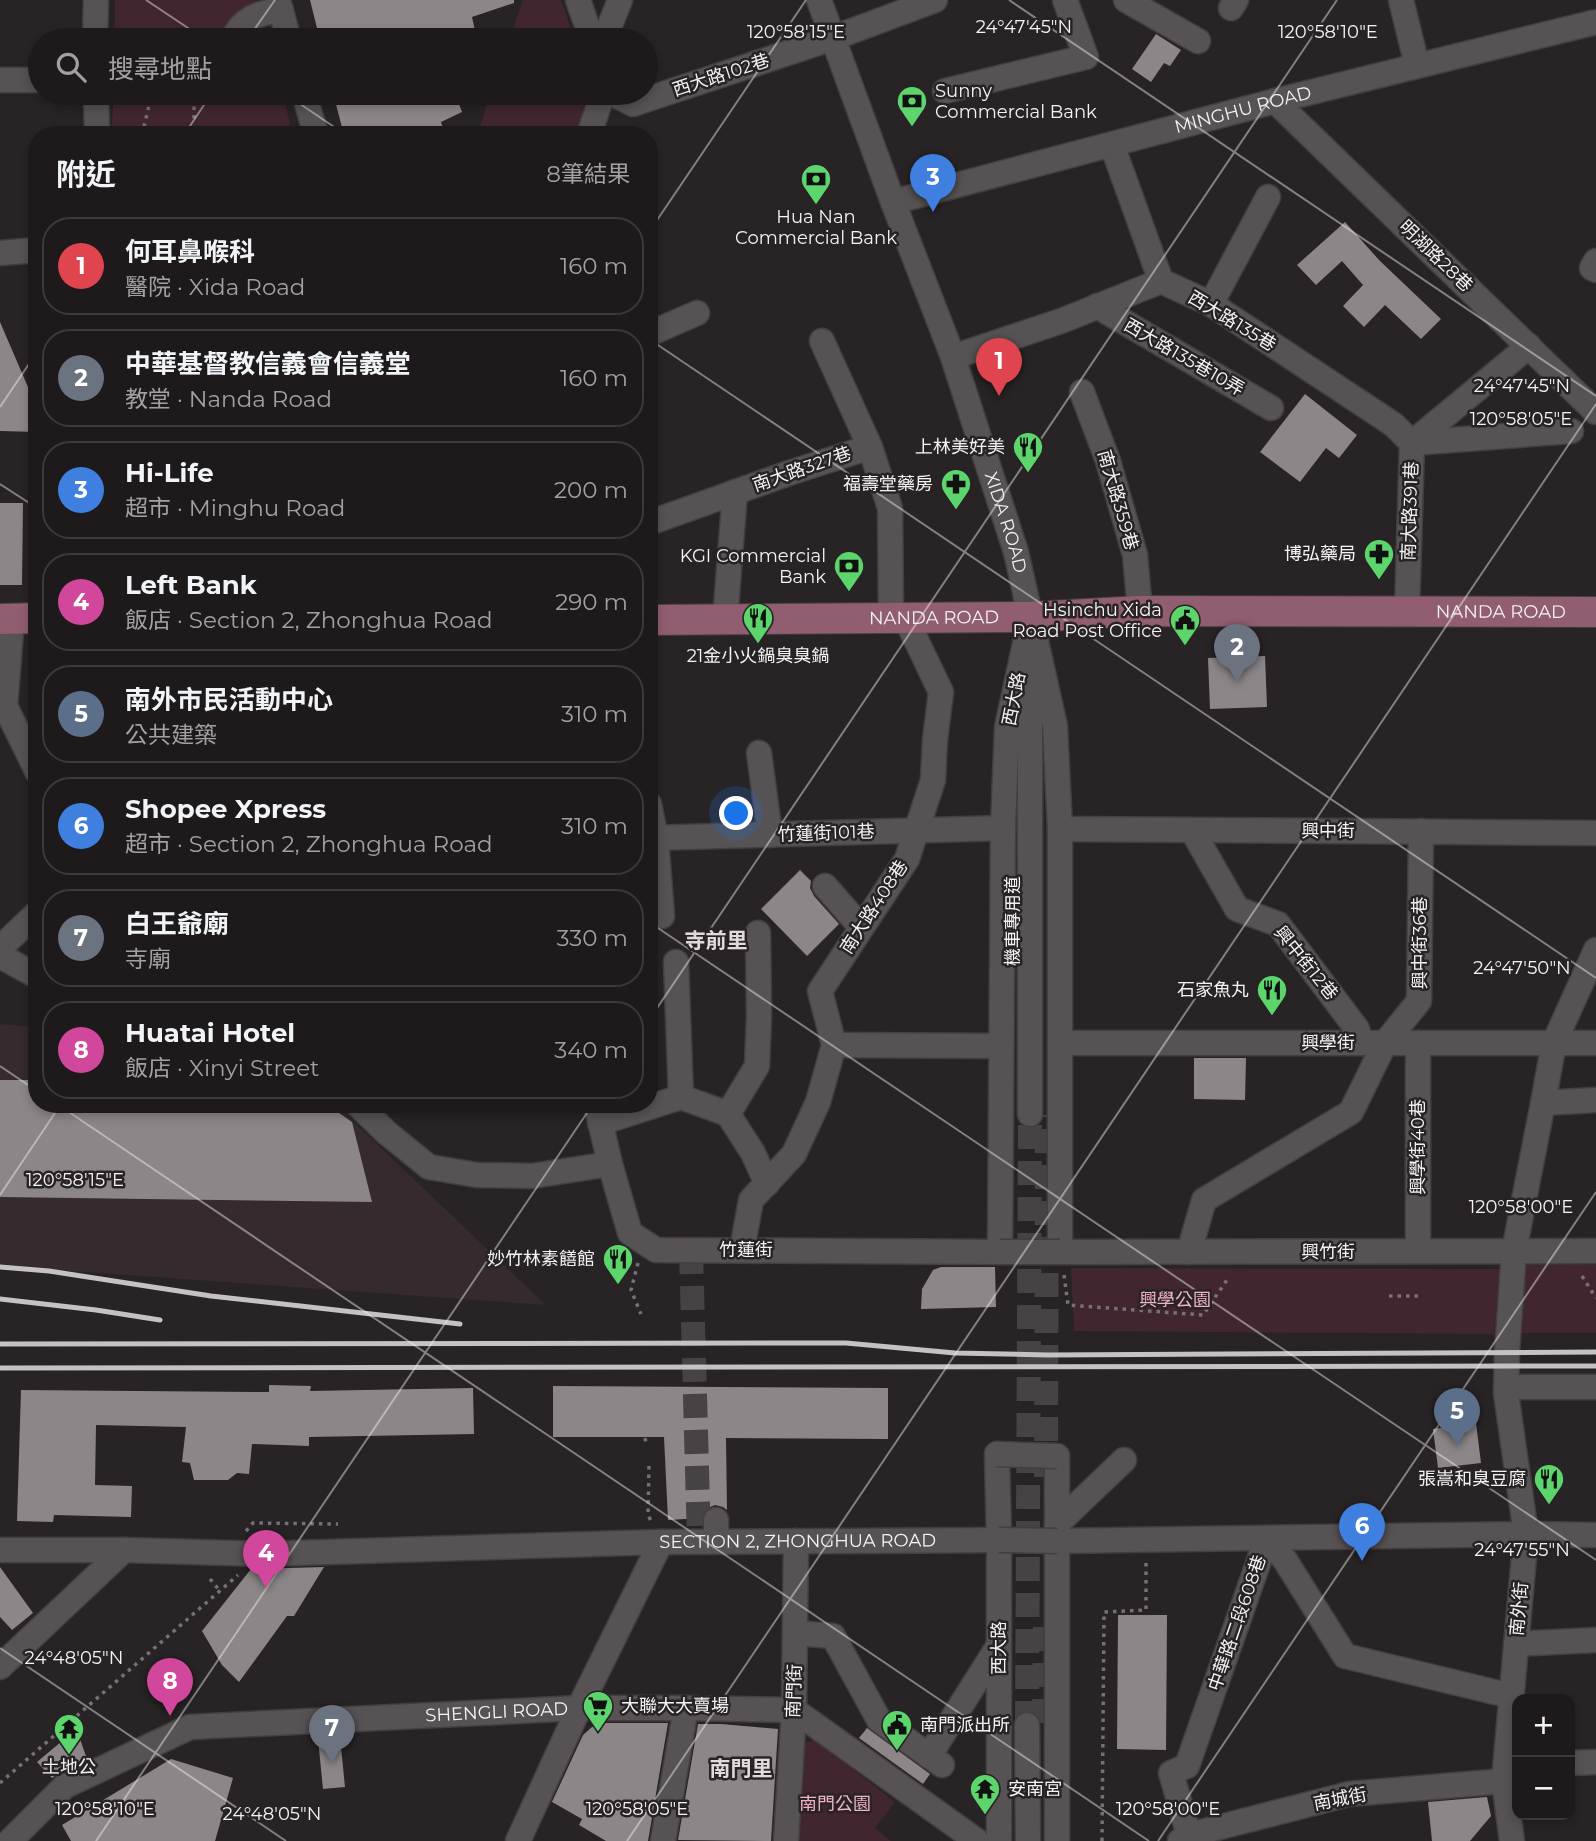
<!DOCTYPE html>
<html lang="zh-TW">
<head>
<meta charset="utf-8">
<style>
  body { margin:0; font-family:Montserrat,"Noto Sans TC",sans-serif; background:#262325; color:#f1f3f6 }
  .controls { position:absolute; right:21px; bottom:21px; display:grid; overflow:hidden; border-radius:14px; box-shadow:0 4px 10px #0003 }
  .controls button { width:63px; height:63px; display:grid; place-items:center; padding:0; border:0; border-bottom:2px solid #3c383b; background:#1e1a1c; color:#f1f3f6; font:35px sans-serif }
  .you { position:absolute; left:737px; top:814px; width:24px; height:24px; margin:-18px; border:5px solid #fff; border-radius:50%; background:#1a73e8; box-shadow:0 0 0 10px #1a73e833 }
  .badge { display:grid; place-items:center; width:46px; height:46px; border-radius:50%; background:#5cd56d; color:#fff; font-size:23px; font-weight:700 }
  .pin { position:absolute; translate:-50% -58px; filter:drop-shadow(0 2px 4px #0008) }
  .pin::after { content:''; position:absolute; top:37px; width:24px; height:21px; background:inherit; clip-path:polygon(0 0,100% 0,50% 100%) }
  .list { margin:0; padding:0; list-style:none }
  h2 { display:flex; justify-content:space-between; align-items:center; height:91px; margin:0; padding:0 28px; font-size:30px }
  h2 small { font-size:23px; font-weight:400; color:#a1a1a3 }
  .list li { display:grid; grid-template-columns:46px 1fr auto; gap:21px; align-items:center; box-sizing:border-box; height:98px; margin:0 14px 14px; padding:0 14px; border:2px solid #3c383b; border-radius:28px }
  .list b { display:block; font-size:26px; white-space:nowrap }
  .list p { margin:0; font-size:23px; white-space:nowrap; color:#a1a1a3 }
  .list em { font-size:23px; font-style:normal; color:#a1a1a3 }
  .icon { flex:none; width:38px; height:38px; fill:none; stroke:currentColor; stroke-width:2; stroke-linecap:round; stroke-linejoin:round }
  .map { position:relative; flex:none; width:1596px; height:1841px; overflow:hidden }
  .search { position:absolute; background:#1e1a1c; box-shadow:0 4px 10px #0003; left:28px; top:28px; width:630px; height:77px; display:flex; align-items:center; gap:18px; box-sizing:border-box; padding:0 24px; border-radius:38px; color:#a1a1a3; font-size:26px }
  .panel { position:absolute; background:#1e1a1c; box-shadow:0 4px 10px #0003; left:28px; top:126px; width:630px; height:987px; border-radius:28px }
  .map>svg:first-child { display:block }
  .built { fill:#352a2e }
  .green { fill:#412630 }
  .building { fill:#8c8688 }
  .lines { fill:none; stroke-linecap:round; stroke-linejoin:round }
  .minor-tunnel { stroke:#474244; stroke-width:24; stroke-dasharray:24 12; stroke-linecap:butt }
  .minor-casing { stroke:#433f40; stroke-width:27 }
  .major-casing { stroke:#433f40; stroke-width:32 }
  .path { stroke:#767273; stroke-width:3.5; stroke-dasharray:3.5 5; stroke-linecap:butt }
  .minor { stroke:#575254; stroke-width:24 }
  .major { stroke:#915e71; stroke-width:30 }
  .rail { stroke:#c5c2c3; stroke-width:5 }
  .minor-bridge-casing { stroke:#433f40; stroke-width:27; stroke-linecap:butt }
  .minor-bridge { stroke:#575254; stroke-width:24 }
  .ticks { fill:none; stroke:#f5f2f3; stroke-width:2; stroke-opacity:0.45 }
  .labels { text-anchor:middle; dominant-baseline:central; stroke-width:5; stroke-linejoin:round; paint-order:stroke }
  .street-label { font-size:18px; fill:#f5f2f3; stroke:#282325 }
  .poi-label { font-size:18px; fill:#f5f2f3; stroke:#282325; text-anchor:end }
  .park-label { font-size:18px; fill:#f1b0c7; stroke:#282325 }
  .quarter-label { font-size:21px; font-weight:bold; fill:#e0dadc; stroke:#282325 }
  .ticks-label { font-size:18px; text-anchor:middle; fill:#f5f2f3; stroke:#282325; stroke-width:5; stroke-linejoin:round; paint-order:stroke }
</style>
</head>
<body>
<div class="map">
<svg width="1596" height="1841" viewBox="0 0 1596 1841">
  <rect width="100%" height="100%" fill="#282325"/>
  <path class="built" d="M0,1024l37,3v77h298l211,201 -546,-39z"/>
  <g class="green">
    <path d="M115,0h142l11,40h-153z"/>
    <path d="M523,0h38l14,40h-66z"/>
    <path d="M114,93h168l11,42h-182z"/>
    <path d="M491,93h97l-11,42h-100z"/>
    <path d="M1524,1265h72v68h-74z"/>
    <path d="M1071,1268l429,1 -6,65 -420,-3z"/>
    <path d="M815,1740l80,62 -20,26 16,13h-95l4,-97z"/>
  </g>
  <g class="building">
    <path d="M310,0h204v3l-42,14 5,23h-157z"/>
    <path d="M1156,34l25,16 -11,16 -6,-3 -13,19 -19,-13z"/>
    <path d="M333,93h122l7,19 -21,10 4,13h-101z"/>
    <path d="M1345,222l35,39 61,58 -20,20 -36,-34 -21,22 -21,-21 20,-21 -21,-24 -26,24 -19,-20z"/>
    <path d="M0,322l37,86v24l-37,-1z"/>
    <path d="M1305,394l52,41 -18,23 -13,-10 -26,34 -40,-30z"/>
    <path d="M0,503h23l-1,82h-22z"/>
    <path d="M1265,656l2,51 -57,2 -2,-51z"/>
    <path d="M800,870l11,11 -1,7 4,8 25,28 -32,32 -46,-47z"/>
    <path d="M1194,1058h52l-1,42 -51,-1z"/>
    <path d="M0,1080h37v24h289l26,18 20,80 -372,-5z"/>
    <path d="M941,1267h54l1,40 -75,2 1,-20 11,-19z"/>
    <path d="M269,1385l42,1 -1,5 163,-3 1,46 -165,3v9l-57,-2 -3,30 -12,-1 -9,7h-34l-4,-17 -8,-1 4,-35 -90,-2 -1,60 37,1 -1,31 -77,-2 -1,7 -36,-1 4,-131 248,2z"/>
    <path d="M553,1386l335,2v51l-162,-1 1,72 -4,-3 -8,-2 -7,3 -4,4 -3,6 -33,2 -4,-83h-111z"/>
    <path d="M1476,1423l5,40 -43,5 -5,-39z"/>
    <path d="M0,1567l33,46 -21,17 -12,-13z"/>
    <path d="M324,1567l-30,49h-7l-48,66 -17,-17 -20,-34 49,-62z"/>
    <path d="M1118,1615h49l-1,135 -49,-1z"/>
    <path d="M602,1723h66l-20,118h-42l-27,-16 3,-6 -30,-17 31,-67 9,-8z"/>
    <path d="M698,1724h23l57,5 -7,112 -93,-1z"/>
    <path d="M867,1728l63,46 -7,10 -64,-46z"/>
    <path d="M74,1731l6,8 7,20 -28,14 -7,5 -15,-16z"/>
    <path d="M340,1737l5,50 -22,2 -5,-50z"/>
    <path d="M171,1759l62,19 -18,63h-144l-9,-16z"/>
    <path d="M1487,1797l4,19 -21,25h-38l-4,-39z"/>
  </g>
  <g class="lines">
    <g class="minor-tunnel">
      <path d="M691,1250l8,292"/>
      <path d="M1046,1477l1,-362"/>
      <path d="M1044,1723l1,-108"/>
      <path d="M1027,1725l3,-611"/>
    </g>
    <g class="minor-casing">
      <g id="minor">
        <path d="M278,0l11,40"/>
        <path d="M578,0l14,40"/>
        <path id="s1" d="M819,0l74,202 60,155 63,195 39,174 5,103v423l536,-1"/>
        <path d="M1126,0l72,41"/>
        <path d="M1401,0l16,65"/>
        <path d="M1231,8l5,-8"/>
        <path d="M95,40l1,-40"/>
        <path d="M232,40c11,-22 25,-27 49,-30"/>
        <path d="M604,40l16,-40"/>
        <path d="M0,80h40"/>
        <path d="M945,91l141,-34 -21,-57"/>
        <path d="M96,93l1,42"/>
        <path d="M304,93l12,42"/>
        <path d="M611,93l22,11 200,-66 102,-38"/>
        <path d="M1275,101l321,311"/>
        <path d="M589,135l14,-42"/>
        <path d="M1112,145l49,136"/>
        <path id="s2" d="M893,202l382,-101 321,-79"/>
        <path d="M0,253l37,-3"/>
        <path d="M1596,261l-4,7 4,2"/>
        <path d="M1211,304l57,-107"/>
        <path d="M1097,306l174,102"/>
        <path d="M649,334l48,-21"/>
        <path d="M953,357l108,-36 100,-40 50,23 159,105 24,16 18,18 117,-97"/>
        <path d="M1082,392l26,69 27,94 5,56"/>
        <path d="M649,523l140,-50 81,-26"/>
        <path d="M1407,612l5,-169 159,-12"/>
        <path d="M12,619l-7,87 32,65"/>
        <path d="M725,620l10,-128"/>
        <path d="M759,753l11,82"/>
        <path d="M649,804l7,34 6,78"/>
        <path d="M1060,829l536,4"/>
        <path d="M1192,830l45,79 41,15 79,105 4,14"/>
        <path d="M649,838l354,-10"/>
        <path d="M825,886l36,41"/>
        <path d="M758,933l1,84 -2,49 -29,48 25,39 14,31"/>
        <path d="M0,948l37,-35"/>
        <path d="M1596,950l-42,93 -11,60 53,-3"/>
        <path d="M0,956l37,20"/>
        <path d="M676,962l5,135"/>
        <path d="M1060,1043h536"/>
        <path d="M1418,1043v208"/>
        <path d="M834,1045l167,1"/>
        <path d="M357,1104l30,29 42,34 48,8 55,1 78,-12"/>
        <path d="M596,1104l14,60 20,69 26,17 344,2 3,-424 4,-101 22,-102"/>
        <path d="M1030,1114v-447"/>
        <path d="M600,1123l81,-26 47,17"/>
        <path d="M742,1250l9,-50 43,-46 24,-52 16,-57 -14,-54 87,-132 26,-79 2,-40 6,-48 -35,-73 -15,-10 -1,-101 -20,-61 -48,-106"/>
        <path d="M1189,1252l15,-52 147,-88 34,-69 34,-42 2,-170"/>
        <path d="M1506,1387h90"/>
        <path d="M997,1454l2,86v301"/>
        <path d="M1057,1524l67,-64"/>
        <path d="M1267,1538l18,22 60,96 166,40"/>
        <path d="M716,1541v-21"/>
        <path d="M1057,1541l469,-7 70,1"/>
        <path id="s3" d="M0,1550h124l138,4 399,-12 338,-2"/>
        <path d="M795,1633l38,3 46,84 63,45"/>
        <path d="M1516,1644l80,-4"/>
        <path d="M0,1667l124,-117"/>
        <path d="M1027,1725l1,116"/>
        <path d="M929,1756l70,-111"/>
        <path d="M1570,1763l26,-1"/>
        <path d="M1189,1835l-18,-62 16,-7 80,-228"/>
        <path id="s4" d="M10,1841l55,-55 125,-59 389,-19h107l108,2 183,131"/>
        <path d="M518,1841l61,-133 82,-166"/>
        <path d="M663,1841l23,-133"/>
        <path d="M786,1841l8,-131 2,-169"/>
        <path d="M1057,1841v-385"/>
        <path d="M1180,1841l9,-6 160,-41 155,-13"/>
        <path d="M1512,1841l-8,-60 22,-247 -20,-141 1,-41 7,-101 29,-148"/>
      </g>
    </g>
    <g class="major-casing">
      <g id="major">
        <path d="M0,619l37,-1"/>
        <path id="s5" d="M649,620l382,-3 109,-6 456,1"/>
      </g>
    </g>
    <g class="path">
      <path d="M194,98v24"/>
      <path d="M142,135l10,-42"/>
      <path d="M638,1263l-7,27 10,24"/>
      <path d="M1064,1275l4,30 135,10 24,-35"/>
      <path d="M1582,1276l14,22"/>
      <path d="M1389,1296h30"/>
      <path d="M645,1438l1,5"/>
      <path d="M649,1466l-1,49 3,6"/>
      <path d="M246,1531l7,-8 85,1"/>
      <path d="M210,1579l10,12"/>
      <path d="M0,1783l238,-208"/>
      <path d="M1102,1841l2,-229 42,-2v-49"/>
    </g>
    <use href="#minor" class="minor"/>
    <use href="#major" class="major"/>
    <g class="rail">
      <path d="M0,1267l49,4 162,25 249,28"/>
      <path d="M0,1299l96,11 64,10"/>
      <path d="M0,1344l846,-1 109,10 93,2 548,-3"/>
      <path d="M0,1368l1596,-2"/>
    </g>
    <g class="minor-bridge-casing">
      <g id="minor-bridge">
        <path d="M1000,1252h60"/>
        <path d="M997,1454l60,2"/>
        <path d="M999,1540l58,1"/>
      </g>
    </g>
    <use href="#minor-bridge" class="minor-bridge"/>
  </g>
  <path class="ticks" d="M146,0l60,40M1009,0l587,396M247,40l28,-40M284,93l62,42M184,135l28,-42M649,232l157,-232M649,339l947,639M0,407l37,-55M0,484l37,24M649,922l947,638M649,1020l688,-1020M0,1066l37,25M57,1104l1092,737M0,1195l61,-91M0,1648l286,193M96,1841l497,-737M627,1841l969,-1437M1158,1841l438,-649"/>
  <defs>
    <g id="bank-pin" transform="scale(1.575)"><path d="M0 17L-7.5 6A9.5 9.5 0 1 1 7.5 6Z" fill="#5cd56d" stroke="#282325"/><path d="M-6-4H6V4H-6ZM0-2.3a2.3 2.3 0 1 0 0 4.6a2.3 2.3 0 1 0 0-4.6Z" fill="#111"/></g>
    <g id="restaurant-pin" transform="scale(1.575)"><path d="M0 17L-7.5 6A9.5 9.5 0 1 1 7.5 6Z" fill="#5cd56d" stroke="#282325"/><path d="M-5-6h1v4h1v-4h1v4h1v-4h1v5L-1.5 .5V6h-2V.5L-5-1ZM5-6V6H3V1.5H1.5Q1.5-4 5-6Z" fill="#111"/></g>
    <g id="pharmacy-pin" transform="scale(1.575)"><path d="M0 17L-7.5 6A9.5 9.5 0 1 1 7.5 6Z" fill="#5cd56d" stroke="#282325"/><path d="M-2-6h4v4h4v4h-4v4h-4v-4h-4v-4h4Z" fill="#111"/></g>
    <g id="civic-pin" transform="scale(1.575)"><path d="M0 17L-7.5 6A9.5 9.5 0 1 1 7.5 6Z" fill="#5cd56d" stroke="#282325"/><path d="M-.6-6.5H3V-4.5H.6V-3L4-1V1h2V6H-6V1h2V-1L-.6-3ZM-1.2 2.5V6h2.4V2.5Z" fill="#111"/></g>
    <g id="supermarket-pin" transform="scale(1.575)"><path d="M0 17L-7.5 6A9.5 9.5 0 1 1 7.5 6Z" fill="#5cd56d" stroke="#282325"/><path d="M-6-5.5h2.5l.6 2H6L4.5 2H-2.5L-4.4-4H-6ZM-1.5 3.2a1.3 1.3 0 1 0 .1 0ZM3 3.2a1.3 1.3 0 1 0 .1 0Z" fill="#111"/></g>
    <g id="temple-pin" transform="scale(1.575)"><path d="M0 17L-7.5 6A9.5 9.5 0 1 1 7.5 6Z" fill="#5cd56d" stroke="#282325"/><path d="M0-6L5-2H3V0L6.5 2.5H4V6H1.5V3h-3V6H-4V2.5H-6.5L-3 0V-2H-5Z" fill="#111"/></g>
  </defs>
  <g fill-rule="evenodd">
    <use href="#bank-pin" x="912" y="101"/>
    <use href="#bank-pin" x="816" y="179"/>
    <use href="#restaurant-pin" x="1028" y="447"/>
    <use href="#pharmacy-pin" x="956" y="484"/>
    <use href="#pharmacy-pin" x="1379" y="554"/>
    <use href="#bank-pin" x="849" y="566"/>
    <use href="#restaurant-pin" x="758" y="618"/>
    <use href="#civic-pin" x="1185" y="620"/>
    <use href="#restaurant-pin" x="1272" y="990"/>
    <use href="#restaurant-pin" x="618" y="1259"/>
    <use href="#restaurant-pin" x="1549" y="1479"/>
    <use href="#supermarket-pin" x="598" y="1706"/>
    <use href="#civic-pin" x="897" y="1725"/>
    <use href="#temple-pin" x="69" y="1729"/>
    <use href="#temple-pin" x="985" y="1789"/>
  </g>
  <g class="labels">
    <g class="street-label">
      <text transform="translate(721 75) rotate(-18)">西大路102巷</text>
      <text stroke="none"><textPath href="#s2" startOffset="362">MINGHU ROAD</textPath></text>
      <text transform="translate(1436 256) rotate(44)">明湖路28巷</text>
      <text transform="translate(1232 321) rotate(31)">西大路135巷</text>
      <text transform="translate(1184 357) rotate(30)">西大路135巷10弄</text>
      <text transform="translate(802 469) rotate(-19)">南大路327巷</text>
      <text transform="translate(1118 500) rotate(74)">南大路359巷</text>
      <text transform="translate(1410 511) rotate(-88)">南大路391巷</text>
      <text stroke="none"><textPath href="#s1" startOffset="555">XIDA ROAD</textPath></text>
      <text stroke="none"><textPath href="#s5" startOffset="852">NANDA ROAD</textPath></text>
      <text stroke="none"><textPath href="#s5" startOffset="285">NANDA ROAD</textPath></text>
      <text transform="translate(1014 699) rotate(-79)">西大路</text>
      <text x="1328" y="831">興中街</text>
      <text transform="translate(826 833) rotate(-2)">竹蓮街101巷</text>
      <text transform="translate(874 907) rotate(-57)">南大路408巷</text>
      <text transform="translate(1013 921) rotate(-90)">機車專用道</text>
      <text transform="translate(1420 943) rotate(-90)">興中街36巷</text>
      <text transform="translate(1306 963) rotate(51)">興中街12巷</text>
      <text x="1328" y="1043">興學街</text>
      <text transform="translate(1418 1147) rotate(-90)">興學街40巷</text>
      <text x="746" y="1250">竹蓮街</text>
      <text x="1328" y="1252">興竹街</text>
      <text stroke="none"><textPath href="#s3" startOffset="798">SECTION 2, ZHONGHUA ROAD</textPath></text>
      <text transform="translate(1519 1609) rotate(-85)">南外街</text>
      <text transform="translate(1237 1623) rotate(-71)">中華路二段608巷</text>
      <text transform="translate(999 1648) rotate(-90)">西大路</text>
      <text transform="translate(794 1691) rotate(-88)">南門街</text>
      <text stroke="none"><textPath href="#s4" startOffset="523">SHENGLI ROAD</textPath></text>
      <text transform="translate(1340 1799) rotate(-11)">南城街</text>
    </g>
    <g class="poi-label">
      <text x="935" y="91" text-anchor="start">Sunny<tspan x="935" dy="21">Commercial Bank</tspan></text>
      <text x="816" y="217" text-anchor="middle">Hua Nan<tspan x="816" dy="21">Commercial Bank</tspan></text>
      <text x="1005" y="447">上林美好美</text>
      <text x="933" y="484">福壽堂藥房</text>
      <text x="1356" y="554">博弘藥局</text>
      <text x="826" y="556">KGI Commercial<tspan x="826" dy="21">Bank</tspan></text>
      <text x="1162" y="610">Hsinchu Xida<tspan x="1162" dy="21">Road Post Office</tspan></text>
      <text x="758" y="656" text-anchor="middle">21金小火鍋臭臭鍋</text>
      <text x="1249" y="990">石家魚丸</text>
      <text x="595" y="1259">妙竹林素饍館</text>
      <text x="1526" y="1479">張嵩和臭豆腐</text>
      <text x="621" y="1706" text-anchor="start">大聯大大賣場</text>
      <text x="920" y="1725" text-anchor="start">南門派出所</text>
      <text x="69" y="1767" text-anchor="middle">土地公</text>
      <text x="1008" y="1789" text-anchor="start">安南宮</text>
    </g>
    <g class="park-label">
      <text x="1175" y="1300">興學公園</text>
      <text x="835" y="1804">南門公園</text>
    </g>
    <g class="quarter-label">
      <text x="716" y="940">寺前里</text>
      <text x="741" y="1768">南門里</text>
    </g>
  </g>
  <g class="ticks-label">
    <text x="1024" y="33">24°47'45"N</text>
    <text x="796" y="38">120°58'15"E</text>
    <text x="1328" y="38">120°58'10"E</text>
    <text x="1522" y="392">24°47'45"N</text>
    <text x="1521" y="425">120°58'05"E</text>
    <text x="1522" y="974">24°47'50"N</text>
    <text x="75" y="1186">120°58'15"E</text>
    <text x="1521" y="1213">120°58'00"E</text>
    <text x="1522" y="1556">24°47'55"N</text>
    <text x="74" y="1664">24°48'05"N</text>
    <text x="105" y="1815">120°58'10"E</text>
    <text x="637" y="1815">120°58'05"E</text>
    <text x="1168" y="1815">120°58'00"E</text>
    <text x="272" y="1820">24°48'05"N</text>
  </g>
</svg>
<div class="controls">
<button>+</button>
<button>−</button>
</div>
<div class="you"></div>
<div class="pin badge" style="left:999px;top:396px;background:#e0444e">1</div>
<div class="pin badge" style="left:1237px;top:682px;background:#6b7280">2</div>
<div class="pin badge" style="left:933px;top:212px;background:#3f7fe0">3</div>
<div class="pin badge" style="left:266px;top:1588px;background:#d1479c">4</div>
<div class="pin badge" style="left:1457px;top:1446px;background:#5c6f8a">5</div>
<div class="pin badge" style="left:1362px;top:1561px;background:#3f7fe0">6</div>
<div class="pin badge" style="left:332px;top:1763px;background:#6b7280">7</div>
<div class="pin badge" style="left:170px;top:1716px;background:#d1479c">8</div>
<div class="search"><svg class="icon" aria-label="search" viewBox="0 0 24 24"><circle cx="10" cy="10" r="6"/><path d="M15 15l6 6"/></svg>搜尋地點</div>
<section class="panel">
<h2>附近<small>8筆結果</small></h2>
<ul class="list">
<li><span class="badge" style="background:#e0444e">1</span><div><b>何耳鼻喉科</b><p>醫院 · Xida Road</p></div><em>160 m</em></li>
<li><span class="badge" style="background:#6b7280">2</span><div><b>中華基督教信義會信義堂</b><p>教堂 · Nanda Road</p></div><em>160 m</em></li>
<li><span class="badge" style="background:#3f7fe0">3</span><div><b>Hi-Life</b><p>超市 · Minghu Road</p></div><em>200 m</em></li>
<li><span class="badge" style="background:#d1479c">4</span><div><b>Left Bank</b><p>飯店 · Section 2, Zhonghua Road</p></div><em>290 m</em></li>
<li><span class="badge" style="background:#5c6f8a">5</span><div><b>南外市民活動中心</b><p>公共建築</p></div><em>310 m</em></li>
<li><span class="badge" style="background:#3f7fe0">6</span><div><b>Shopee Xpress</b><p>超市 · Section 2, Zhonghua Road</p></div><em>310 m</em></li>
<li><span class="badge" style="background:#6b7280">7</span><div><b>白王爺廟</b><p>寺廟</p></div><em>330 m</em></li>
<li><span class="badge" style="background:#d1479c">8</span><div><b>Huatai Hotel</b><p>飯店 · Xinyi Street</p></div><em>340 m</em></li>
</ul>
</section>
</div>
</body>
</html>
